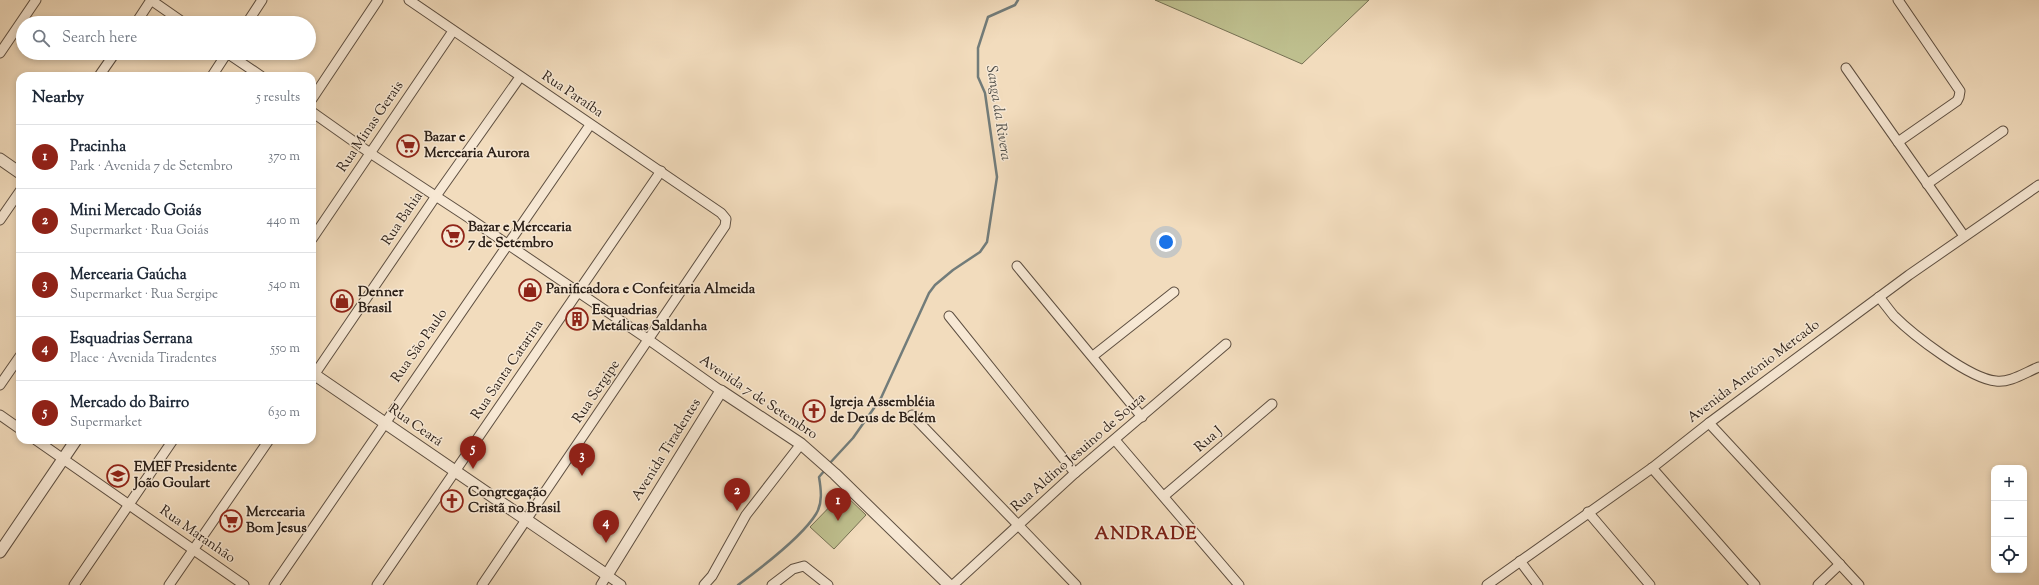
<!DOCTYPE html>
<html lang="en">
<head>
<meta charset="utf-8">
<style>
  body { margin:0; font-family:"Sorts Mill Goudy",serif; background:#f6f6f7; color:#1f2937 }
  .controls { position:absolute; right:12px; bottom:12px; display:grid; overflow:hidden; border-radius:8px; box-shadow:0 2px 6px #0003 }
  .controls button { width:36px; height:36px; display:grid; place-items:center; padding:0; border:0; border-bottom:1px solid #e0e1e3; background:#fff; color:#1f2937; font:20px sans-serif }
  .you { position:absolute; left:1166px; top:242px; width:14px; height:14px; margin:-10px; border:3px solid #fff; border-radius:50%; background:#1a73e8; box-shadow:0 0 0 6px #1a73e833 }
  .badge { display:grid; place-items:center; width:26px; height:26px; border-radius:50%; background:#8f2418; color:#fff; font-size:13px; font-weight:700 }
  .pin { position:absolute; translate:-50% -33px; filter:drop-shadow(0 1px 2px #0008) }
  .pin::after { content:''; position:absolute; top:21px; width:14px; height:12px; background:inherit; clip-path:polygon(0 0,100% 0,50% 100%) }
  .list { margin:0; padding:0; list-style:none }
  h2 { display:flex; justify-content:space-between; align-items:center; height:52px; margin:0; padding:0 16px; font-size:17px }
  h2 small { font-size:13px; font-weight:400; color:#747a83 }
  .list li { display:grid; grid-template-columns:26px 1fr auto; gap:12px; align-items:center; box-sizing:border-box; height:64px; padding:0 16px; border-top:1px solid #e0e1e3 }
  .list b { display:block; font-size:15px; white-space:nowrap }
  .list p { margin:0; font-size:13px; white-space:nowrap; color:#747a83 }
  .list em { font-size:13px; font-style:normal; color:#747a83 }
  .icon { flex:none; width:22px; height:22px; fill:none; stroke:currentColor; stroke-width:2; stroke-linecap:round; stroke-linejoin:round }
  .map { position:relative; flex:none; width:2039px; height:585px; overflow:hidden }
  .search { position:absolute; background:#fff; box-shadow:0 2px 6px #0003; left:16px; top:16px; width:300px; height:44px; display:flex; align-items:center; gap:10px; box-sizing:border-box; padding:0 14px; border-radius:22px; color:#747a83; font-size:15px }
  .panel { position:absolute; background:#fff; box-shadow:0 2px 6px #0003; left:16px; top:72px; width:300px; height:372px; border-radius:12px }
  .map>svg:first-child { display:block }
  .green { fill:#bebf8e; stroke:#757053 }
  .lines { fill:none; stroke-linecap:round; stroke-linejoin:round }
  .stream { stroke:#727c7a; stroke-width:2.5 }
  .minor-casing { stroke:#5e4f41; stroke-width:11 }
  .tertiary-casing { stroke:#5e4f41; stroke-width:13 }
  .minor { stroke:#f7e8d4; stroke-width:9 }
  .tertiary { stroke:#f7e8d4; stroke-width:11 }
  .labels { text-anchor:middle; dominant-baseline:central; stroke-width:3; stroke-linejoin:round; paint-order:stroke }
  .street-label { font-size:14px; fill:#2c2018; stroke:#f7e8d4 }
  .poi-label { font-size:14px; font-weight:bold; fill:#2c2018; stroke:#f7e8d4; text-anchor:start }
  .water-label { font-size:15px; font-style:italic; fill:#4f4e49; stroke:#f7e8d4 }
  .district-label { font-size:18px; font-weight:bold; letter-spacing:1px; fill:#7a1f14; stroke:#f7e8d4 }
</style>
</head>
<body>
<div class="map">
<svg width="2039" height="585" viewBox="0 0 2039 585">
  <rect width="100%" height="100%" fill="#f2dcbd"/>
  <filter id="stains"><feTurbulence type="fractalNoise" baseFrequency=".005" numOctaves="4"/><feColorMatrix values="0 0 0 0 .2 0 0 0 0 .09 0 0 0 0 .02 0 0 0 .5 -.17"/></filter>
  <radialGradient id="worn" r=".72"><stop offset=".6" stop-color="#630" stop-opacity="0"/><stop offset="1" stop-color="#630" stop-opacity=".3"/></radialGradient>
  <g class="green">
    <path d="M1155,0h214l-67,64z"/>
    <path d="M843,493l23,22 -32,34 -24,-22z"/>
  </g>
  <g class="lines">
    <g class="stream">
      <path d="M829,464l24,-26 28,-40 48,-105 6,-8 18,-15 27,-18 7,-10 10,-65 -12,-84 -7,-16v-29l10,-31 27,-12 3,-5"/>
      <path d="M738,585c23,-17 64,-48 78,-71 7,-11 5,-25 3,-37l6,-7"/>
    </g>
    <g class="minor-casing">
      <g id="minor">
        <path d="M409,0l312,213 5,6 -1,7 -243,359"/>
        <path d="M1898,0l62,91 -1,6 -2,4 -59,41"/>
        <path d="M136,23l15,-23 33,23"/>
        <path d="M247,23l15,-23"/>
        <path d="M0,53l36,-53"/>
        <path d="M227,53l34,23"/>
        <path d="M1846,68l118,168"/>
        <path d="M99,76l16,-23"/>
        <path d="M212,76l15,-23"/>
        <path d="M312,99l66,-99"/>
        <path d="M312,112l58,41 96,63 183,124 72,51"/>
        <path d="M1927,184l76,-53"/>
        <path d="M0,220l20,-29"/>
        <path d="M312,239l141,-208"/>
        <path d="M1017,266l125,151"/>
        <path d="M1879,297c5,6 10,13 15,19 19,19 76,63 102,65 14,2 30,-9 43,-14"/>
        <path d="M949,316l126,157"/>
        <path d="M1093,356l81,-64"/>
        <path d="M312,378l124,-182 84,-119"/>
        <path d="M0,385l20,-29"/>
        <path d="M0,415l20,14"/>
        <path d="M912,415l164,170"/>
        <path d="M1709,423l150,162"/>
        <path d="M36,440l208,145"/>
        <path d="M1115,440l124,145"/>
        <path d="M1652,468l103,117"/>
        <path d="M1164,496l108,-92"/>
        <path d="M1588,512l62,73"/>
        <path d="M1520,561l18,24"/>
        <path d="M74,585l99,-145"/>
        <path d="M169,585l100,-145"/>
        <path d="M274,585l316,-460"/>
        <path d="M377,585l284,-414"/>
        <path d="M601,585l6,-10 14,10"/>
        <path d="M704,585l8,-9 34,-61 55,-71"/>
        <path d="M772,585l21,-16 11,-3 24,19"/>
        <path d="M953,585l122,-112 151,-129"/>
        <path d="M1487,585l165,-117 57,-45 200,-148 130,-90"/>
        <path d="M1818,585l22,-21"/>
      </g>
    </g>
    <g class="tertiary-casing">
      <g id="tertiary">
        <path d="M0,159l20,14"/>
        <path d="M312,373l295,202 114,-184 80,53 34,30 114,111"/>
        <path d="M0,552l76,-112"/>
      </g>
    </g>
    <use href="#minor" class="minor"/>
    <use href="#tertiary" class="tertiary"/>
  </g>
  <defs>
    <g id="supermarket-ring" transform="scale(1.15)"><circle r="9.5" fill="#f7e8d4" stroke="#8f2418" stroke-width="1.5"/><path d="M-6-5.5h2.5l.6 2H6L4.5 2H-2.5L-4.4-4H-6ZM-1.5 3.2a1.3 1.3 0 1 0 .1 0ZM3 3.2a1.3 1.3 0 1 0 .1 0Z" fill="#8f2418"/></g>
    <g id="shop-ring" transform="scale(1.15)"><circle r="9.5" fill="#f7e8d4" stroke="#8f2418" stroke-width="1.5"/><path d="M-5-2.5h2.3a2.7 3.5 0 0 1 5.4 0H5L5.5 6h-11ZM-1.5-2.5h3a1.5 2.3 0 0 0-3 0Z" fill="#8f2418"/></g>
    <g id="building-ring" transform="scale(1.15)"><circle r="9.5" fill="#f7e8d4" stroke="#8f2418" stroke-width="1.5"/><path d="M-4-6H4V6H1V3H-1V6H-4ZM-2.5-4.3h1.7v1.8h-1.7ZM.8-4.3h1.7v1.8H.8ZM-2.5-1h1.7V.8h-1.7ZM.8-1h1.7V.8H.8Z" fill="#8f2418"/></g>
    <g id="church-ring" transform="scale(1.15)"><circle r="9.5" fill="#f7e8d4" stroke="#8f2418" stroke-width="1.5"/><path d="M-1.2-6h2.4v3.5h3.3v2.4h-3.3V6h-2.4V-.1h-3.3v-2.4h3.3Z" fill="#8f2418"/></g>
    <g id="school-ring" transform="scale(1.15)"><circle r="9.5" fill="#f7e8d4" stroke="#8f2418" stroke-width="1.5"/><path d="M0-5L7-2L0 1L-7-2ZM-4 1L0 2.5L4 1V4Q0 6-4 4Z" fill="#8f2418"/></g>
  </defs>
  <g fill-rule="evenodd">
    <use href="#supermarket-ring" x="408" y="146"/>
    <use href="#supermarket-ring" x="453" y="236"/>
    <use href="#shop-ring" x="530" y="290"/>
    <use href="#shop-ring" x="342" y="301"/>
    <use href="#building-ring" x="577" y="319"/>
    <use href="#church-ring" x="814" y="411"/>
    <use href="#school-ring" x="118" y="476"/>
    <use href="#church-ring" x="452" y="501"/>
    <use href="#supermarket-ring" x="231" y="521"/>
  </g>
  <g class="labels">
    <g class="street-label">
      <text transform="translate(572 95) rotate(34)">Rua Paraíba</text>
      <text transform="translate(371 127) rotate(-56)">Rua Minas Gerais</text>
      <text transform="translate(403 219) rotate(-56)">Rua Bahia</text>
      <text transform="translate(420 346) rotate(-55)">Rua São Paulo</text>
      <text transform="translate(508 370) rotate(-56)">Rua Santa Catarina</text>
      <text transform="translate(1754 372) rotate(-37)">Avenida Antônio Mercado</text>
      <text transform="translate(597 392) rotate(-56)">Rua Sergipe</text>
      <text transform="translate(758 398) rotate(34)">Avenida 7 de Setembro</text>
      <text transform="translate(415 426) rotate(35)">Rua Ceará</text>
      <text transform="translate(1209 440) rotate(-41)">Rua J</text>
      <text transform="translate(667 450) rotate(-58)">Avenida Tiradentes</text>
      <text transform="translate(1079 453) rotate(-41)">Rua Aldino Jesuino de Souza</text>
      <text transform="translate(197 535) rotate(35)">Rua Maranhão</text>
    </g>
    <g class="poi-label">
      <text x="424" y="138">Bazar e<tspan x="424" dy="16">Mercearia Aurora</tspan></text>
      <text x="468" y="228">Bazar e Mercearia<tspan x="468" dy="16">7 de Setembro</tspan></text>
      <text x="546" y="290">Panificadora e Confeitaria Almeida</text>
      <text x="358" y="293">Denner<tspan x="358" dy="16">Brasil</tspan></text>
      <text x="592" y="311">Esquadrias<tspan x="592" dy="16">Metálicas Saldanha</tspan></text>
      <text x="830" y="403">Igreja Assembléia<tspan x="830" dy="16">de Deus de Belém</tspan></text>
      <text x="134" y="468">EMEF Presidente<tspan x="134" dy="16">João Goulart</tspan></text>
      <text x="468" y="493">Congregação<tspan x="468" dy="16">Cristã no Brasil</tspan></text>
      <text x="246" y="513">Mercearia<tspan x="246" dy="16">Bom Jesus</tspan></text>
    </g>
    <g class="water-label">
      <text transform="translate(998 113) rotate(81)">Sanga da Rivera</text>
    </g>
    <g class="district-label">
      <text x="1146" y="535">ANDRADE</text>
    </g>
  </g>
  <rect width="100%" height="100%" filter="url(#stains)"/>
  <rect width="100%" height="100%" fill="url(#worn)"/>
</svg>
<div class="controls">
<button>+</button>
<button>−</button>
<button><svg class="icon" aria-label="locate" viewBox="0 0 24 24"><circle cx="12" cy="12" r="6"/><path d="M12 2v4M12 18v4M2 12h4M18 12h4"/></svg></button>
</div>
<div class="you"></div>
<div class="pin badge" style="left:838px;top:521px">1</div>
<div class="pin badge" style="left:737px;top:511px">2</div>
<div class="pin badge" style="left:582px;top:476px">3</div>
<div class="pin badge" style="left:606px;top:543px">4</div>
<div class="pin badge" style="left:473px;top:469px">5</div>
<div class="search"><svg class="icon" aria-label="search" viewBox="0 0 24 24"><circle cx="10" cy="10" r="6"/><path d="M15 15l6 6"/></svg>Search here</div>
<section class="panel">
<h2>Nearby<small>5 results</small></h2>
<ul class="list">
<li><span class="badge">1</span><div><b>Pracinha</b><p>Park · Avenida 7 de Setembro</p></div><em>370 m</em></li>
<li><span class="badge">2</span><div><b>Mini Mercado Goiás</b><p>Supermarket · Rua Goiás</p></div><em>440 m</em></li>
<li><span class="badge">3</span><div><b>Mercearia Gaúcha</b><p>Supermarket · Rua Sergipe</p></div><em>540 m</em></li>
<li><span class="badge">4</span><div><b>Esquadrias Serrana</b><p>Place · Avenida Tiradentes</p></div><em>550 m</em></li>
<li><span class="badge">5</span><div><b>Mercado do Bairro</b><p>Supermarket</p></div><em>630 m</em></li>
</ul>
</section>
</div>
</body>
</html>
